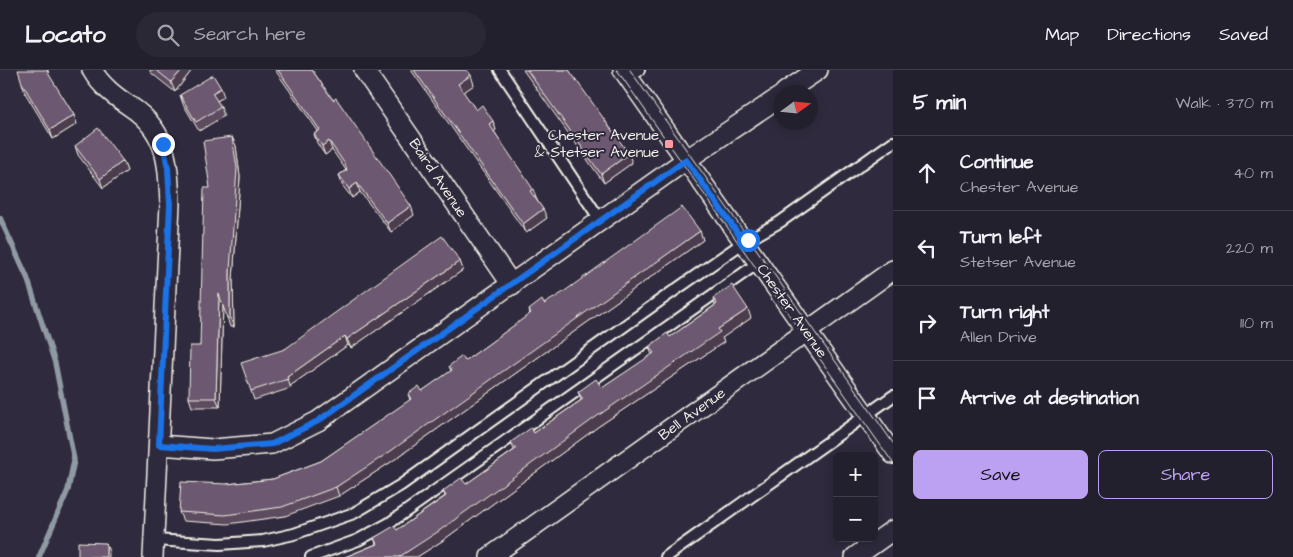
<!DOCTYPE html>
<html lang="en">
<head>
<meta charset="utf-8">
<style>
  body { margin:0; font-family:"Architects Daughter",sans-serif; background:#2b2836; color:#f1f3f6 }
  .controls { position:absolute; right:15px; bottom:15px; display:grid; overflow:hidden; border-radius:8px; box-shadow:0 2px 12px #0003 }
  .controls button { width:45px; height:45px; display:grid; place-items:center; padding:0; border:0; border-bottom:1px solid #403e4a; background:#23202e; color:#f1f3f6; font:25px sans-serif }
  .compass { position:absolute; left:773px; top:15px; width:45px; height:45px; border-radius:50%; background:#23202e; box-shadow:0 2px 12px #0003; rotate:75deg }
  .stop { position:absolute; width:15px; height:15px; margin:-11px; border:4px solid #1a73e8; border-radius:50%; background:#fff }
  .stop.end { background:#1a73e8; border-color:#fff; box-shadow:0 1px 5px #0008 }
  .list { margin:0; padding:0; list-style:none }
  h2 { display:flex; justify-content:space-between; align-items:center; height:65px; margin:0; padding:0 20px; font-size:21px }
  h2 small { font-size:16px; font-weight:400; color:#a3a3aa }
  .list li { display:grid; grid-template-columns:32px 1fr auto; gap:15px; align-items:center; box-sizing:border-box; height:75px; padding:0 20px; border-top:1px solid #403e4a }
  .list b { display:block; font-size:19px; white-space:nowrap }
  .list p { margin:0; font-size:16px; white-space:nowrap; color:#a3a3aa }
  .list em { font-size:16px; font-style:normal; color:#a3a3aa }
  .actions { display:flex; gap:10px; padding:15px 20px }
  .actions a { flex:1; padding:11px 0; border:1px solid #bca0f2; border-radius:8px; text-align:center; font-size:18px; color:#bca0f2 }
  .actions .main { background:#bca0f2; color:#111 }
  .icon { flex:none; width:28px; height:28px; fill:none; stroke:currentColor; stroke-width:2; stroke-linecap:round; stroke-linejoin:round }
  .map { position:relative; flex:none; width:893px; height:487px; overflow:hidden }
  header { display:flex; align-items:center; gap:30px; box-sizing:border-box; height:70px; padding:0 25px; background:#23202e; border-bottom:1px solid #403e4a }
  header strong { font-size:24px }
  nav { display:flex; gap:28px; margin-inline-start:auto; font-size:18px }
  .search { width:350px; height:45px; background:#2b2836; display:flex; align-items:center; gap:12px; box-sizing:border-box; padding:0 18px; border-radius:28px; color:#a3a3aa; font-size:19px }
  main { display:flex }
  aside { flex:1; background:#23202e }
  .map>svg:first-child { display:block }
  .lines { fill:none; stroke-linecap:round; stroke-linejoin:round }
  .stream { stroke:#8f9aa4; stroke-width:5.5 }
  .lane-casing { stroke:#f4f1e8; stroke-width:14 }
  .street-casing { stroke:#f4f1e8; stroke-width:22 }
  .lane { stroke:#2f2a3d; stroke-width:10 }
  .street { stroke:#2f2a3d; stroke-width:19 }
  .tram { stroke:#f4f1e8; stroke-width:1 }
  .wall { fill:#5d4c5f; stroke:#f4f1e8 }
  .shaded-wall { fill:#4c3e4e; stroke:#f4f1e8 }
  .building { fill:#6c586f; stroke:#f4f1e8 }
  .route { stroke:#1a73e8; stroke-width:6 }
  .poi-dot { fill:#ff9aa2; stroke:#2f2a3d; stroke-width:2 }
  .labels { text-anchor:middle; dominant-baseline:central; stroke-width:4; stroke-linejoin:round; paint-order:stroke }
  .poi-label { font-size:15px; fill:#f4f1e8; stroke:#2f2a3d; text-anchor:end }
  .street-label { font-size:15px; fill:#f4f1e8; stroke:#2f2a3d }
</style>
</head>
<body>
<header>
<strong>Locato</strong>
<div class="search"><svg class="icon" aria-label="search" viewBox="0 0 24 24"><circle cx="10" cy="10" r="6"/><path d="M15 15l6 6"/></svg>Search here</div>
<nav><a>Map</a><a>Directions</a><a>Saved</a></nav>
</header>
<main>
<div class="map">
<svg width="893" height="487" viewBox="0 0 893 487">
  <rect width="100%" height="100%" fill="#2f2a3d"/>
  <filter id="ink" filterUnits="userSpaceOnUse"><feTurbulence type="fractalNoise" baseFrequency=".02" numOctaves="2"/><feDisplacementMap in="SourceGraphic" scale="10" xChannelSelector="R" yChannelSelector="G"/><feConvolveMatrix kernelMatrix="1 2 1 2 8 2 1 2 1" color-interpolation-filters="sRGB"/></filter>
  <g filter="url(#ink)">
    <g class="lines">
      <path class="stream" d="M0,148l27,59 28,86 19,97 -6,30 -29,67"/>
      <g class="lane-casing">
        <g id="lane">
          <path d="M500,0l101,151"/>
          <path d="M628,7l11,-7"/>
          <path d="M154,470l66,4 43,-3 31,-7 60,-21 47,-28 257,-183 86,-60 36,-20 113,-80"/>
          <path d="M311,487l47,-17 30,-16 370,-261"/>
          <path d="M666,487l227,-161"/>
        </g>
      </g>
      <g class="street-casing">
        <g id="street">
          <path d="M92,0c9,16 24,27 39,37 37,25 37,56 39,97l-17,353"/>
          <path d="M364,0l148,215"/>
          <path d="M623,0l270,384"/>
          <path d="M785,22l33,-22"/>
          <path d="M159,375l54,4 59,-5 46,-23 368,-261 95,-64"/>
          <path d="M490,487l403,-287"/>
          <path d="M855,487l38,-27"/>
        </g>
      </g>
      <use href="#lane" class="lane"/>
      <use href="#street" class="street"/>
      <g class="tram">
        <path d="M617,0l276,393"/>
        <path d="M630,0l263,373"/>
      </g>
    </g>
    <g class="wall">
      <path d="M48,0l1,6 25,39 3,9 -24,15 -28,-46 -3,-10z"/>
      <path d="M150,0h42l-17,22 -25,-20z"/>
      <path d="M275,0h37l102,145 -23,17 -31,-40 -8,6 -10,-13 -3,-10 7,-5 -14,-20 -7,5 -8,-12 -3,-9 4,-3z"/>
      <path d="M411,0h56l7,15 -11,7 13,18 17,11 3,9 -2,1 42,67 11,20 -21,15z"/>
      <path d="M523,0h46l63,93 -28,20z"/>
      <path d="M180,25l44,2 -7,4 4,6 3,9 -25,15 -16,-27z"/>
      <path d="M232,67l4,9 4,31 -7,103 1,47h-4l-7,-23 -3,103h-28l-3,-9 11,-52z"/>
      <path d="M75,76l48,15 4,10 -24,17 -25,-33z"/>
      <path d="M700,161l3,9 -312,222 -52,34 -54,20 -57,8 -45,-3 -4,-9 48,-28 46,-5 48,-18 89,-61 -2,-6 14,-3 29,-20 -2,-5 16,-5 65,-47 -1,-4 15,-6z"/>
      <path d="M460,191l3,9 -112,78 -3,-3 -58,41 1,2 -37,12 -3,-9 34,-42z"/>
      <path d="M713,228l38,20 -29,20 2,4 -125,84 -157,115 -25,16h-72l31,-13 -2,-6 23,-8 48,-34 -2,-5 23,-7 48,-34 -3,-8 23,-9 47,-33 -3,-8 24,-4 50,-33 -3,-8 21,-10 45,-32z"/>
    </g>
    <g class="shaded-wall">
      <path d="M182,0h10l-17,22 -4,-10z"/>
      <path d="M471,5l3,10 -13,9 -3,-10z"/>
      <path d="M221,18l3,9 -9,5 -3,-9z"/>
      <path d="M74,45l3,9 -24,15 -3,-9z"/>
      <path d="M493,51l3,9 -4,3 -3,-9z"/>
      <path d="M232,67l4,9 4,31 -7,103 1,47 -4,-9v-47z"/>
      <path d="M329,71l3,9 -7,5 -3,-9z"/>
      <path d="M629,84l3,9 -28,20 -3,-9z"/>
      <path d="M123,91l4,10 -24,17 -3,-9z"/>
      <path d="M357,113l3,9 -8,6 -3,-9z"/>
      <path d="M533,119l3,9 -2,2 -4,-9z"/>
      <path d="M411,136l3,9 -23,17 -4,-9z"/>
      <path d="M543,139l4,9 -21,15 -3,-9z"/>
      <path d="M700,161l3,9 -312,222 -52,34 -3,-9z"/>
      <path d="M460,191l3,9 -112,78 -4,-9z"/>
      <path d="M219,224l4,9 -3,104 -4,-9z"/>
      <path d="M748,239l3,9 -29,20 2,4 -125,84 -157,115 -25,16h-18l319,-228z"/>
      <path d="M345,266l3,9 -58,41 -3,-9z"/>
      <path d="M106,473l3,9v5h-3z"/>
    </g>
    <g class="building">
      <path d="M18,0h29l1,3 26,42 -24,15 -28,-47z"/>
      <path d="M156,0h26l-11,12z"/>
      <path d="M278,0h34l21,30 3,-2 75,108 -24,17 -30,-40 -8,6 -10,-14 8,-5 -2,-6 -16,-23 -7,5 -8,-12 6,-4z"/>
      <path d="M414,0h53l4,5 -13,9 18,26 6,-5 11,16 -4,3 44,65 -3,2 13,18 -20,15z"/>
      <path d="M527,0h42l60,84 -28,20z"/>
      <path d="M213,5l8,13 -9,5 9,14 -25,15 -16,-27z"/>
      <path d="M98,58l25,33 -23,18 -25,-33z"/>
      <path d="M232,67l5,31 -7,103v47h-3l-8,-24 -3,104h-27l1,-52h10l4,-158h6l-7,-47z"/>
      <path d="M682,137l18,24 -312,222 -52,34 -54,20 -57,8 -46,-3 2,-30 46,2 46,-5 48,-18 90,-62 -3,-5 11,-8 3,5 30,-21 -3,-4 13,-10 3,5 66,-48 -2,-3 13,-10 2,4 18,-11z"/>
      <path d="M442,166l18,25 -113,78 -2,-3 -58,41 1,2 -37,12 -10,-28 44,-14z"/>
      <path d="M732,215l16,24 -30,20 2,3 -124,85 -157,114 -40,26h-54l32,-13 -3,-6 20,-12 3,4 49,-34 -3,-5 18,-13 5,6 50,-35 -5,-7 20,-14 3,5 49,-34 -5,-7 18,-13 6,9 52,-35 -5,-6 18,-14 3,4 47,-33 -4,-6z"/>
      <path d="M78,472l28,1v14h-28z"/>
    </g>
  </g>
  <g class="lines" filter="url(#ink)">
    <path class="route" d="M163,74l5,24 2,36 -11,241 54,4 59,-5 46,-23 368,-261 58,82 4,-2"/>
  </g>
  <rect class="poi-dot" x="664" y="69" width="10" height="10" rx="2.5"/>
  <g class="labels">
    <g class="poi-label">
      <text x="659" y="65">Chester Avenue<tspan x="659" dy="17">&amp; Stetser Avenue</tspan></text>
    </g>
    <g class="street-label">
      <text transform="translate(438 108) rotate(56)">Baird Avenue</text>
      <text transform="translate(792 241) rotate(55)">Chester Avenue</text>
      <text transform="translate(692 344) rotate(-36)">Bell Avenue</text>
    </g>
  </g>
</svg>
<div class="controls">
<button>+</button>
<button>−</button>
</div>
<svg class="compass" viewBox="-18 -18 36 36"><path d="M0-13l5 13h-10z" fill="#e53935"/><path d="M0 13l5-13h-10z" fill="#a3a3aa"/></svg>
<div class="stop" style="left:748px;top:170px"></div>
<div class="stop end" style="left:163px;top:74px"></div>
</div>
<aside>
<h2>5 min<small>Walk · 370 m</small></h2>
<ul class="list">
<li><svg class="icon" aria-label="ahead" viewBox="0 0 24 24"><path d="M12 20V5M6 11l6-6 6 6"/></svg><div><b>Continue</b><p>Chester Avenue</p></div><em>40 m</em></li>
<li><svg class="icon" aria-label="left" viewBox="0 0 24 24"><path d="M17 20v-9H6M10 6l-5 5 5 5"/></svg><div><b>Turn left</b><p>Stetser Avenue</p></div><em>220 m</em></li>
<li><svg class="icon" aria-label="right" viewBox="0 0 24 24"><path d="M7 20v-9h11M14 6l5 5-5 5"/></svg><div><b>Turn right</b><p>Allen Drive</p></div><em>110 m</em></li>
<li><svg class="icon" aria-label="arrive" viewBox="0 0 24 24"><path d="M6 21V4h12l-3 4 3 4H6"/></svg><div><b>Arrive at destination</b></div></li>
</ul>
<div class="actions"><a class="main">Save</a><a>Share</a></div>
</aside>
</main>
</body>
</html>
